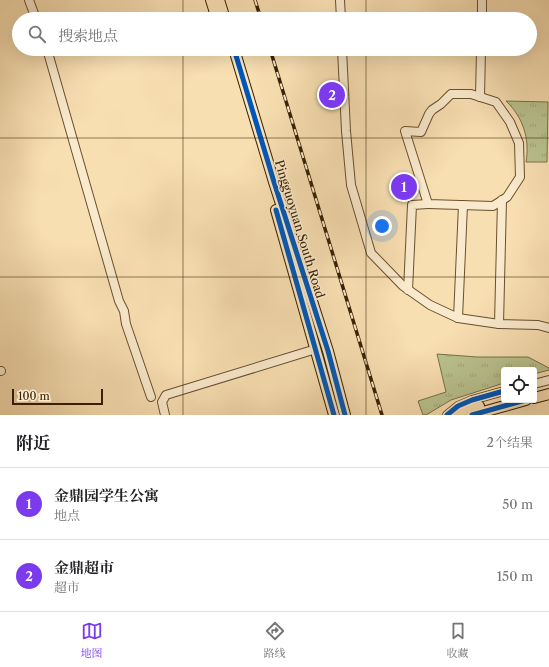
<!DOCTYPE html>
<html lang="zh">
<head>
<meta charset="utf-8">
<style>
  body { margin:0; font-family:"Libre Caslon Text","Noto Serif SC",serif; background:#f6f6f6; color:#202124 }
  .controls { position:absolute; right:12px; bottom:12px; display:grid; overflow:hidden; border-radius:4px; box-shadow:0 4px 16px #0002 }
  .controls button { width:36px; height:36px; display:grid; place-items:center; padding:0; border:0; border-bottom:1px solid #e0e0e0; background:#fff; color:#202124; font:20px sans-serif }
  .scale { position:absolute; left:12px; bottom:10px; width:91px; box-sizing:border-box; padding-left:4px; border:2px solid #392101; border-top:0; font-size:11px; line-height:14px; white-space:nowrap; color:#392101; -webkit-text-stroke:3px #faeacd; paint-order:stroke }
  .you { position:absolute; left:382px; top:226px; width:14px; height:14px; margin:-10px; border:3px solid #fff; border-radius:50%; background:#1a73e8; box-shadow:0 0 0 6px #1a73e833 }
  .badge { display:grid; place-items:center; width:26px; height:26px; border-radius:50%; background:#7c3aed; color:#fff; font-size:13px; font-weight:700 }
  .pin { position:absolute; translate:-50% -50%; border:2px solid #fff; box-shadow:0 1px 4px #0006 }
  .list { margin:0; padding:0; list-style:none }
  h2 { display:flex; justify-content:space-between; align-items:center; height:52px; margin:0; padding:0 16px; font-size:17px }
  h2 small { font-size:13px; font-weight:400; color:#757577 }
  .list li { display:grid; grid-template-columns:26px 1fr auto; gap:12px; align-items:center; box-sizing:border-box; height:72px; padding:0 16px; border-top:1px solid #e0e0e0 }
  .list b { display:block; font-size:15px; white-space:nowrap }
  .list p { margin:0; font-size:13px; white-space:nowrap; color:#757577 }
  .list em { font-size:13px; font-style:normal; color:#757577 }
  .icon { flex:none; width:22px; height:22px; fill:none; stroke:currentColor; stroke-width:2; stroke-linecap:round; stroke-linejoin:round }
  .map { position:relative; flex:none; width:549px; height:415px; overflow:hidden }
  .search { position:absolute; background:#fff; box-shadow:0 4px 16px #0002; left:12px; right:12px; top:12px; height:44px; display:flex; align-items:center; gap:10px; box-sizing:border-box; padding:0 14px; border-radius:22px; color:#757577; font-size:15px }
  .sheet { height:196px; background:#fff }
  nav { display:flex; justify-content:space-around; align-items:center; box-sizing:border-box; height:56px; border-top:1px solid #e0e0e0; background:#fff; font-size:11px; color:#757577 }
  nav a { display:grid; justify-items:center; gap:2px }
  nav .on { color:#7c3aed }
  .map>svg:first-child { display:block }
  .park { fill:url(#park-tufts); stroke:#797248 }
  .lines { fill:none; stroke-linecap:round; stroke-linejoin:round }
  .minor-casing { stroke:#69502d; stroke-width:10 }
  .major-casing { stroke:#392101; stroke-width:12 }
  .minor { stroke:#faeacd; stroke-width:8 }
  .major { stroke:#f8dfb2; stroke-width:10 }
  .rail-casing { stroke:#392101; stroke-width:3.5 }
  .rail { stroke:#faeacd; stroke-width:2; stroke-dasharray:6; stroke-linecap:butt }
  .cycleway-casing { stroke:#faeacd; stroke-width:8 }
  .cycleway { stroke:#0057b8; stroke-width:5 }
  .grid { fill:none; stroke:#392101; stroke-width:1; stroke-opacity:0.55 }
  .labels { text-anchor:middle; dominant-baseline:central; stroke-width:3; stroke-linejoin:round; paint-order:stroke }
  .street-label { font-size:12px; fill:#392101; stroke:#faeacd }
</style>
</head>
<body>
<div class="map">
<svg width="549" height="415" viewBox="0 0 549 415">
  <defs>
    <pattern id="park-tufts" width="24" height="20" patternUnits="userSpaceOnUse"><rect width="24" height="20" fill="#b9c38f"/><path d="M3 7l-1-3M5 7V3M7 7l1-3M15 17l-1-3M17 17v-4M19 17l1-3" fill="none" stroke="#a0a77a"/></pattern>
  </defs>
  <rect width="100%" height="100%" fill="#f8dfb2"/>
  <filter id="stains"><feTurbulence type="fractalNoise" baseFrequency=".005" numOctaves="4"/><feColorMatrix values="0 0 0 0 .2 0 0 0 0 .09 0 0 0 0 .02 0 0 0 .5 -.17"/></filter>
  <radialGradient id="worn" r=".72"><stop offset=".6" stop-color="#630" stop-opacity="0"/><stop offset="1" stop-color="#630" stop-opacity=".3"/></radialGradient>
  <g class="park">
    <path d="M506,101l42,1 -1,60h-21c4,-23 -3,-45 -20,-61z"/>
    <path d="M437,354l40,3h51l21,11v2l-15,4v-4h-30v13l-53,17 -25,15h-3l-5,-14 28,-9z"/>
  </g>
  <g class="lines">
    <g class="minor-casing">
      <g id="minor">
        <path d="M29,0l7,19"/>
        <path d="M340,0l1,19"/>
        <path d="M482,19v-19"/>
        <path d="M47,49l72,252 5,10 2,13 25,73"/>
        <path d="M342,49l4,82 5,54 20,68 32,33 27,19 28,13 41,6 39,1 11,3"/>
        <path d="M451,94h20l25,8 14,20 9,21 1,34 -13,20 -14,9 -65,-2 -23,-73 16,1 8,-18 3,-4 9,-6z"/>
        <path d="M480,97l1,-48"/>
        <path d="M408,290l4,-85 16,-1"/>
        <path d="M458,318l5,-113"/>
        <path d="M499,324l3,-124"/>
        <path d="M0,371h1"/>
        <path d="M534,384l15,-4"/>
        <path d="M165,415l-3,-13 4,-7 150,-46"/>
        <path d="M447,415l11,-9 14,-6 32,-9"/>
      </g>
    </g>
    <g class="major-casing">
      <g id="major">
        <path d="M211,0l6,19"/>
        <path d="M219,0l6,19"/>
        <path d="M234,49l40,133 54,169 17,64"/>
        <path d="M276,210l58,205"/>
        <path d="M534,398l15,-4"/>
        <path d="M452,415l27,-9"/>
        <path d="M472,415l54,-15"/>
      </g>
    </g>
    <use href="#minor" class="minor"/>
    <use href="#major" class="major"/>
    <g class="rail-casing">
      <g id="rail">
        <path d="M255,0l6,19"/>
        <path d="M270,49l112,366"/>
      </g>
    </g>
    <use href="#rail" class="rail"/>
    <g class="cycleway-casing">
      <g id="cycleway">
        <path d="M234,49l40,133 54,169 17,64"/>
        <path d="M276,210l58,205"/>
        <path d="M447,415l11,-9 14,-6 32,-9"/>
        <path d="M472,415l54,-15"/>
      </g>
    </g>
    <use href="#cycleway" class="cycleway"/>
  </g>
  <path class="grid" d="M183,0v19M366,0v19M183,49v366M366,49v366M0,138h549M0,277h549"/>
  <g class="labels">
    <g class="street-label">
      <text transform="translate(300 229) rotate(73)">Pingguoyuan South Road</text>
    </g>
  </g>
  <rect width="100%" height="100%" filter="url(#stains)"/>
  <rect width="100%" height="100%" fill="url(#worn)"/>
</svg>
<div class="controls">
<button><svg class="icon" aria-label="locate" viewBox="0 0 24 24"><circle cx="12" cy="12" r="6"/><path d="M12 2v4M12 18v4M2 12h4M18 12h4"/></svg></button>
</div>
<div class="scale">100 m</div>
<div class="you"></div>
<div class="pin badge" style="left:404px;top:187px">1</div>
<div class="pin badge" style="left:332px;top:95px">2</div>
<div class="search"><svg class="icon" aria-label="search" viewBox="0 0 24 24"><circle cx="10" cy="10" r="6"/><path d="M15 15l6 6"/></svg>搜索地点</div>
</div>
<section class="sheet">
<h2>附近<small>2个结果</small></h2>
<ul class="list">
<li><span class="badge">1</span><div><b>金鼎园学生公寓</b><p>地点</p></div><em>50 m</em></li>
<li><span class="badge">2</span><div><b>金鼎超市</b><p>超市</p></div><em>150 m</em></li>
</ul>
</section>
<nav>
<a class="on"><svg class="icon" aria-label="map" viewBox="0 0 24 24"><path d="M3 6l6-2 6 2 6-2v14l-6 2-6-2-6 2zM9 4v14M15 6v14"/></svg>地图</a>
<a><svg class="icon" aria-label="directions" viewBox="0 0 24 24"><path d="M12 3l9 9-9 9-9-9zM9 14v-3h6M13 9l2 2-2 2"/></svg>路线</a>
<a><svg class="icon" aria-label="saved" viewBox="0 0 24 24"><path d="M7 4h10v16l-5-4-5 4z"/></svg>收藏</a>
</nav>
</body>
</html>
